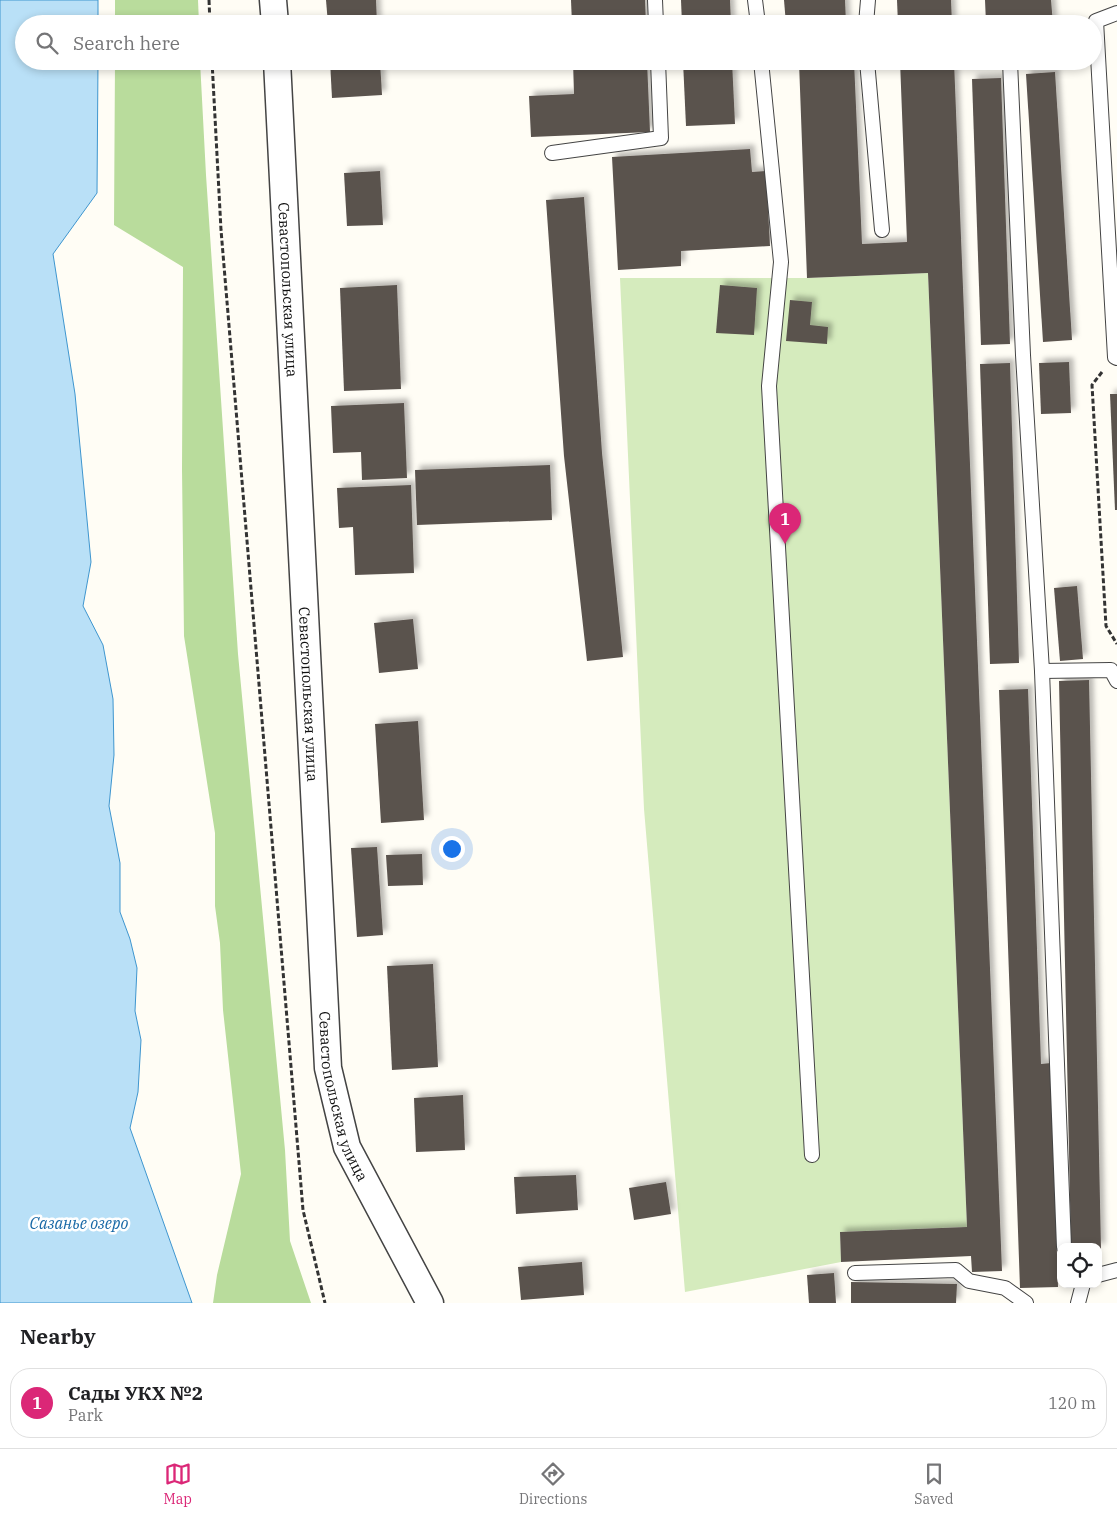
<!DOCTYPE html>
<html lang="en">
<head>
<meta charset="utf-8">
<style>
  body { margin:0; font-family:"IBM Plex Serif",serif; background:#f2f2f2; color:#202124 }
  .controls { position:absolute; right:15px; bottom:15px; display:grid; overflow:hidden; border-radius:10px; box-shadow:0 2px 8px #0003 }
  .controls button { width:45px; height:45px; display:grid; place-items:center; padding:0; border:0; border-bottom:1px solid #e0e0e0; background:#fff; color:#202124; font:25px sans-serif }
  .you { position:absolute; left:451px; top:848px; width:18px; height:18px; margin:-12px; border:4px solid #fff; border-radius:50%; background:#1a73e8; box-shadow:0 0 0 8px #1a73e833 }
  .badge { display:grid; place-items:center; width:32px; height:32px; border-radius:50%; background:#db2777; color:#fff; font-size:16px; font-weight:700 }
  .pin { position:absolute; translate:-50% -41px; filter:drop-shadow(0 1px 2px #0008) }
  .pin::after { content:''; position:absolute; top:26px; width:18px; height:15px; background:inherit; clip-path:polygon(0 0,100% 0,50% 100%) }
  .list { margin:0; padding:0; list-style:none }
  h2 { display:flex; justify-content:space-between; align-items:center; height:65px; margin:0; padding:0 20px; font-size:21px }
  h2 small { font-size:16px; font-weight:400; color:#757577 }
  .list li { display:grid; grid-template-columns:32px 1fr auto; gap:15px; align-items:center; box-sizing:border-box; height:70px; margin:0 10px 10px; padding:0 10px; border:1px solid #e0e0e0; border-radius:20px }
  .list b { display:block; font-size:19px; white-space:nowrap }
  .list p { margin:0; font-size:16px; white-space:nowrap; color:#757577 }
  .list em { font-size:16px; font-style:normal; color:#757577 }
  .icon { flex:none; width:28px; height:28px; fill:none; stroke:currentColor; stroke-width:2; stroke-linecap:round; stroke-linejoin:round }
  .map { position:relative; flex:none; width:1117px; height:1303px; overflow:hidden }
  .search { position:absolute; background:#fff; box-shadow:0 2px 8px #0003; left:15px; right:15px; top:15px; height:55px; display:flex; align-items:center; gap:12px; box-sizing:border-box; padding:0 18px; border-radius:28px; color:#757577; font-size:19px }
  .sheet { height:145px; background:#fff }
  nav { display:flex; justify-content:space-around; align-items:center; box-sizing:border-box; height:70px; border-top:1px solid #e0e0e0; background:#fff; font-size:14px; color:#757577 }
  nav a { display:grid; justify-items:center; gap:2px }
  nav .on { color:#db2777 }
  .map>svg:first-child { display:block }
  .green { fill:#d5ebbd }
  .forest { fill:#b9dc9c }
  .water { fill:#b9e0f7; stroke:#3f96cf }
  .building { fill:#5a524d; filter:url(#shadow) }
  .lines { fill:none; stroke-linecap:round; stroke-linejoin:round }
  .service-casing { stroke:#444; stroke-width:16 }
  .minor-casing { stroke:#444; stroke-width:29 }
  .path { stroke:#333; stroke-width:3; stroke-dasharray:5 2.5; stroke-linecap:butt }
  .service { stroke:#fff; stroke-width:14 }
  .minor { stroke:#fff; stroke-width:26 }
  .labels { text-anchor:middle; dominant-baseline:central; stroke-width:5; stroke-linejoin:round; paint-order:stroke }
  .street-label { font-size:15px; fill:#111; stroke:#fff }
  .water-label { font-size:16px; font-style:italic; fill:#1768a6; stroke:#fff }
</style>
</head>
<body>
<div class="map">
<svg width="1117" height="1303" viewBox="0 0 1117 1303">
  <defs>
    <filter id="shadow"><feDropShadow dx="4.5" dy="-4.5" stdDeviation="2.5" flood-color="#0004"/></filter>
  </defs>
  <rect width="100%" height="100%" fill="#fffdf5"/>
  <path class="green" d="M928,273l39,954 -127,5 1,30 -156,30 -41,-483 -24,-531h187z"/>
  <g class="forest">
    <path d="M115,0h83l1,24h-84z"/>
    <path d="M115,61h85l6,114 32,479 47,496 5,91 21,62h-98l4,-28 24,-101 -18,-164 -3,-67 -5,-37v-73l-31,-197 -2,-167 1,-202 -69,-42z"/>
  </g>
  <path class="water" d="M0,0h98v24h-74v37h74l-1,132 -44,61 22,140 11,115 5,53 -8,44 20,39 10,54 1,56 -5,51 11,57v49l10,27 7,29 -2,43 6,29 -3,52 -8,36 62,175h-192z"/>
  <g class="building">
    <path d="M326,0h50l1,24h-49z"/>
    <path d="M571,0h74l1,24h-74z"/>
    <path d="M681,0h49l1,24h-49z"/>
    <path d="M784,0h61l1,23 -60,1z"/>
    <path d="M897,0h54l1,24h-54z"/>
    <path d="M985,0h66l2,24h-52v-3l-15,2z"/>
    <path d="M330,61h50l2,34 -50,3z"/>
    <path d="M573,61h74l3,71 -119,5 -2,-41 45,-2z"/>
    <path d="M683,61h49l3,63 -49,2z"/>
    <path d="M854,61l8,183 45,-2 -7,-181h54l48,1210 -30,1 -1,-16 -130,6 -1,-30 127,-5 -39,-954 -121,5 -8,-216z"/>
    <path d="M1055,72l17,268 -29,2 -17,-268z"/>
    <path d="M1001,78l9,266 -29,1 -9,-266z"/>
    <path d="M750,149l2,23 14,-1 4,75 -89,5v15l-63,4 -6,-113z"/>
    <path d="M380,171l3,54 -36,1 -3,-53z"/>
    <path d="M584,197l18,256 21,204 -36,4 -23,-205 -18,-256z"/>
    <path d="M397,285l4,104 -57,2 -4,-103z"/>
    <path d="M720,285l37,3 -3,47 -38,-2z"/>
    <path d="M790,300l22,2 -2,23 18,2 -1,17 -41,-3z"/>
    <path d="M1069,362l2,51 -30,1 -2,-51z"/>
    <path d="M1010,363l9,300 -29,1 -10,-300z"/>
    <path d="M1110,394h7v116h-2z"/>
    <path d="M404,403l3,75 -45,2 -1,-28 -28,1 -2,-47z"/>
    <path d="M550,465l2,55 -135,5 -2,-55z"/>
    <path d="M411,485l3,88 -59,2 -2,-48 -14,1 -2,-40z"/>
    <path d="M1077,586l6,73 -23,2 -6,-73z"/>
    <path d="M413,619l5,50 -39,4 -5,-50z"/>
    <path d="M1089,680l12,569h-3v-2h-27l-12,-566z"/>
    <path d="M1028,689l13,375 10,-1 7,224 -38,1 -21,-598z"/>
    <path d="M418,721l6,99 -43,3 -6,-99z"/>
    <path d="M377,847l6,88 -26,2 -6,-89z"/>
    <path d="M422,854l1,31 -35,1 -2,-31z"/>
    <path d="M433,964l5,103 -46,3 -5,-104z"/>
    <path d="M463,1095l2,55 -49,2 -2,-54z"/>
    <path d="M576,1175l2,35 -62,4 -2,-37z"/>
    <path d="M666,1182l5,32 -37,6 -5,-32z"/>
    <path d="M582,1262l2,33 -63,5 -3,-33z"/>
    <path d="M834,1273l2,30h-27l-2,-28z"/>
    <path d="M851,1282l106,2 -1,19h-105z"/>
  </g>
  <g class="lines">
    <g class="service-casing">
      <g id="service">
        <path d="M655,0l1,24"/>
        <path d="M755,0l3,24"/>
        <path d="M1117,13l-21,8 19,336 2,1"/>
        <path d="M866,24l2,-24"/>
        <path d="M761,61l20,201 -12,124 43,769"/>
        <path d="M867,61l15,169"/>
        <path d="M1018,61l-8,1 13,293 19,316 69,-1 6,11"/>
        <path d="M552,153l109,-15 -3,-77"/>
        <path d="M1042,671l22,576"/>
        <path d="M855,1273l101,-3 13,11 36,7 21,15"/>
        <path d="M1098,1275l19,-5"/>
        <path d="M1078,1303l5,-19"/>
      </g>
    </g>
    <g class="minor-casing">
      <g id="minor">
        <path d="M273,0l2,24"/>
        <path id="s1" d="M277,61l51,1007 19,79 83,156"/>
      </g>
    </g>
    <g class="path">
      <path d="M209,0l1,24"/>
      <path d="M212,61l9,169 82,980 22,93"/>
      <path d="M1102,372l-10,13 14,241 11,18"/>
    </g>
    <use href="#service" class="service"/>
    <use href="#minor" class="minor"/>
  </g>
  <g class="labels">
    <g class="street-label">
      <text stroke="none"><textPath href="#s1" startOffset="229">Севастопольская улица</textPath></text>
      <text stroke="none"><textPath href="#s1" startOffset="634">Севастопольская улица</textPath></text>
      <text stroke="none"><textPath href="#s1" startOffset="1039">Севастопольская улица</textPath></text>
    </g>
    <g class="water-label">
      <text x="79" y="1223">Сазанье озеро</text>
    </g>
  </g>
</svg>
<div class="controls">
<button><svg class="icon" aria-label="locate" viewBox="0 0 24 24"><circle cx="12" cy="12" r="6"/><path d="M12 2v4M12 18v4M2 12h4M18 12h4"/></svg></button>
</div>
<div class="you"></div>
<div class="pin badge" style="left:785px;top:544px">1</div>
<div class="search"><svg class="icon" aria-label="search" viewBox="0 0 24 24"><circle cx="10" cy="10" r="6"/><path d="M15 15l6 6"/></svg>Search here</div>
</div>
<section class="sheet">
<h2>Nearby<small></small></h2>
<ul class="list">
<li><span class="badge">1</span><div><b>Сады УКХ №2</b><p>Park</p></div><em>120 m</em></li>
</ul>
</section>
<nav>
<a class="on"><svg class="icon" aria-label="map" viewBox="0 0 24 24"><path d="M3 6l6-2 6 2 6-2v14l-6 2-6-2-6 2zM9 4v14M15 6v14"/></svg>Map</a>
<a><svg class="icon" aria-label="directions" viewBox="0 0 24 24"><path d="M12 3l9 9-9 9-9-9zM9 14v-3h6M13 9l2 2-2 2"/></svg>Directions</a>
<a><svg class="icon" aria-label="saved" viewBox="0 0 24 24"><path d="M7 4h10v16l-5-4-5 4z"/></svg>Saved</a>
</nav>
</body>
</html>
